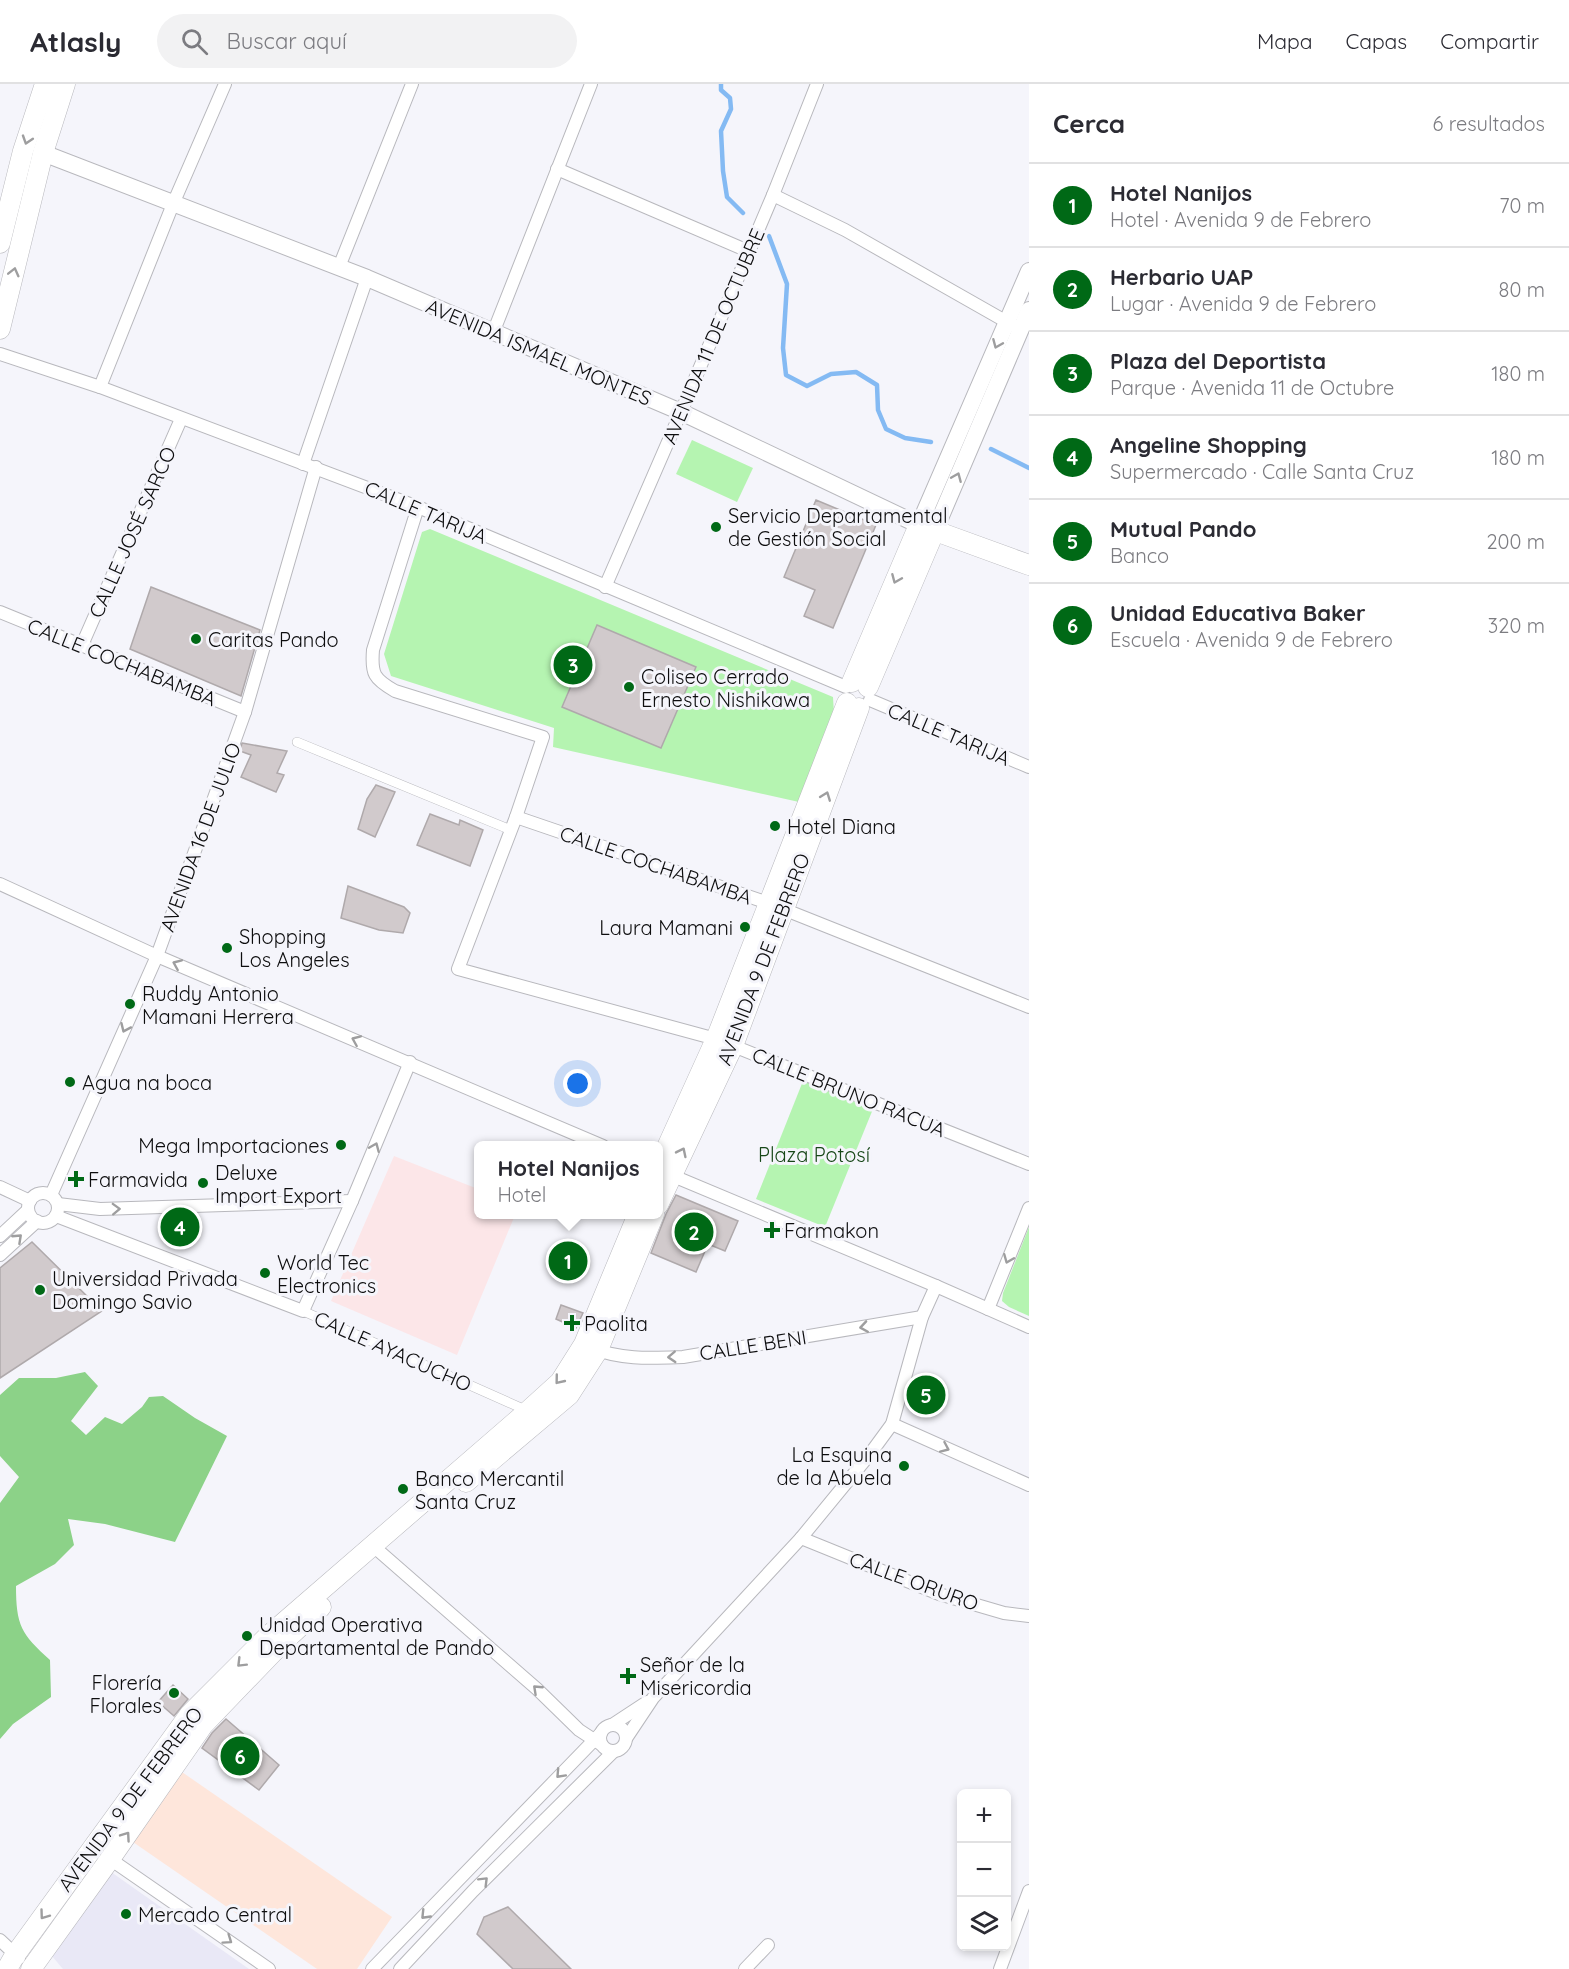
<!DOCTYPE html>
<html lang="es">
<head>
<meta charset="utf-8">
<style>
  body { margin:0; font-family:Quicksand,sans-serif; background:#f2f2f3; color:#2b2b33 }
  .controls { position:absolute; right:18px; bottom:18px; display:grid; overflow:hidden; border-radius:9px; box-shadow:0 3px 9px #0003 }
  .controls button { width:54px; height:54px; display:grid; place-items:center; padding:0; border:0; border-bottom:2px solid #e1e1e2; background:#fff; color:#2b2b33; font:30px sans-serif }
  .you { position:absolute; left:578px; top:1000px; width:21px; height:21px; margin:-15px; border:4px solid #fff; border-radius:50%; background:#1a73e8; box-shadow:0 0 0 9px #1a73e833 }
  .badge { display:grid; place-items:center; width:39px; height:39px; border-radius:50%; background:#006916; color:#fff; font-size:20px; font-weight:700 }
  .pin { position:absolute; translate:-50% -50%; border:3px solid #fff; box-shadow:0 2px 6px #0006 }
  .popup { position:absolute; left:474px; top:1057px; width:189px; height:78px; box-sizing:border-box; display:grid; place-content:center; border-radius:9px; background:#fff; filter:drop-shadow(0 2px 4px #0005); font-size:20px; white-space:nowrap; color:#7c7c81 }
  .popup b { font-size:22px; color:#2b2b33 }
  .popup::after { content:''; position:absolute; left:50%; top:100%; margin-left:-12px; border:12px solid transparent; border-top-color:#fff }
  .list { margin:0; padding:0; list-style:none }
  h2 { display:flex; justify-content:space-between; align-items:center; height:78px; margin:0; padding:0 24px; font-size:26px }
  h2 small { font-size:20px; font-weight:400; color:#7c7c81 }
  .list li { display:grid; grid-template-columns:39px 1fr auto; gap:18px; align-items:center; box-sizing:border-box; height:84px; padding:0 24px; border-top:2px solid #e1e1e2 }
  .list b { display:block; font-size:22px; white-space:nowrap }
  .list p { margin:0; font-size:20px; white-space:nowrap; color:#7c7c81 }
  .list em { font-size:20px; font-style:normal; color:#7c7c81 }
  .icon { flex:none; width:33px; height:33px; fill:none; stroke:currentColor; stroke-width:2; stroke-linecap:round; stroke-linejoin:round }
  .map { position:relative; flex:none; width:1029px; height:1885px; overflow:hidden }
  header { display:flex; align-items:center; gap:36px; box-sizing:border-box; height:84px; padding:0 30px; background:#fff; border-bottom:2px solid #e1e1e2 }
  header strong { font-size:28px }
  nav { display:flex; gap:33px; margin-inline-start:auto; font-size:21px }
  .search { width:420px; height:54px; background:#f2f2f3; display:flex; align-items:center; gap:15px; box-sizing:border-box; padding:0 21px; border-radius:33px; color:#7c7c81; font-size:22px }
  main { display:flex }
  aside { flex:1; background:#fff }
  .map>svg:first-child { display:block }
  .built { fill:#e9e8f6 }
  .industrial { fill:#fee6db }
  .education { fill:#fce6e8 }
  .green { fill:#b5f4b1 }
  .forest { fill:#8cd288 }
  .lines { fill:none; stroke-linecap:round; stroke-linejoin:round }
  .stream { stroke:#84baf3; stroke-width:4.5 }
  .building { fill:#d1cacc; stroke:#afa9ab; stroke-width:1.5 }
  .pedestrian-casing { stroke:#b8b8bd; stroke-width:10 }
  .minor-casing { stroke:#b8b8bd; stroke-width:14 }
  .tertiary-casing { stroke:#b8b8bd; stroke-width:18 }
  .primary-casing { stroke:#b8b8bd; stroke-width:21 }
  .pedestrian { stroke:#fff; stroke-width:9 }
  .minor { stroke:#fff; stroke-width:12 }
  .tertiary { stroke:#fff; stroke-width:16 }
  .primary { stroke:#fff; stroke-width:20 }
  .oneway { stroke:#9e9e9f }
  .poi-dot { fill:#006916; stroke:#f5f5fb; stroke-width:2 }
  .labels { text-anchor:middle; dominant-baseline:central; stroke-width:6; stroke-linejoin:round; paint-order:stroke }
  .street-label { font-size:20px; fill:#0d0d0e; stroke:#f5f5fb }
  .poi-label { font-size:20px; fill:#0d0d0e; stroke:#f5f5fb; text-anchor:start }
  .park-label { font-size:20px; fill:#174717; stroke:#f5f5fb }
</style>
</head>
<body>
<header>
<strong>Atlasly</strong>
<div class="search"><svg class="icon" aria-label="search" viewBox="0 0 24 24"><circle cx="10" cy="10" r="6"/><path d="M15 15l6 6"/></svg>Buscar aquí</div>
<nav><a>Mapa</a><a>Capas</a><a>Compartir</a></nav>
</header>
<main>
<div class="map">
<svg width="1029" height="1885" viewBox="0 0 1029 1885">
  <rect width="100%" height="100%" fill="#f5f5fb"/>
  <path class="built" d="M111,1788l138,97h-186l-11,-13z"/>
  <path class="industrial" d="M179,1686l213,147 -35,52h-40l-187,-129z"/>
  <path class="education" d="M394,1072l84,33v25l37,1 -58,140 -126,-54z"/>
  <g class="green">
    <path d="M692,356l61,28 -16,34 -61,-28z"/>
    <path d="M430,445l403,168 1,17 -35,88 -246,-55 1,-19 -163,-52 -7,-22 38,-122z"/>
    <path d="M803,997l70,28 -48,118 -69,-28z"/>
    <path d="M1029,1143v89l-20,-9 -7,-6 1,-8z"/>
  </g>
  <path class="forest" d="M85,1288l13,14 -27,35 15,14 19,-18 17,7 20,-17 7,-10 14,-1 32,22 32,18 -52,106 -70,-18 -37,-5 6,26 -19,19 -39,22c0,39 5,48 34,74l1,37 -38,27 -13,15v-236l19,-26 -19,-21v-61l19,-17h37z"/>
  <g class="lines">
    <g class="stream">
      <path d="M721,0v6l9,8 1,11 -10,22 2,40 4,26 16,16"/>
      <path d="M769,152l18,48 -4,64 3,27 21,11 24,-12 25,-2 21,13 1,25 8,19 19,9 26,4"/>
      <path d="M991,365l38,19"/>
    </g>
  </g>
  <g class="building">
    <path d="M816,416l60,25 -43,103 -29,-12 11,-26 -31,-13z"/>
    <path d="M151,503l109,43 -19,66 -111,-47z"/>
    <path d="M597,541l99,42 -35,81 -99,-41z"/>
    <path d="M242,659l45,8 -10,22 7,2 -8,17 -35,-15 10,-22 -11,-4z"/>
    <path d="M376,701l19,7 -20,45 -17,-8 9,-30z"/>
    <path d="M430,730l29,11 1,-5 23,10 -13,36 -53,-21z"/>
    <path d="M348,802l56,21 6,6 -7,20 -24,-3 -38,-12z"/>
    <path d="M676,1111l62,26 -13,30 -17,-7 -12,28 -45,-19 15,-39z"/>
    <path d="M32,1158l70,69 -102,67v-110z"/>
    <path d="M561,1221l22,8 -7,15 -20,-9z"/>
    <path d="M173,1601l15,14 -14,17 -16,-14z"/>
    <path d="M226,1635l53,46 -20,25 -57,-42 10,-15z"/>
    <path d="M508,1823l63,62h-58l-36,-35 7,-17z"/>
  </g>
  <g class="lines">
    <g class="pedestrian-casing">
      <g id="pedestrian">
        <path d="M297,658l214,88"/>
        <path d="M303,1227l225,100"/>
      </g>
    </g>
    <g class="minor-casing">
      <g id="minor">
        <path d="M557,85l191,82"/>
        <path d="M773,111l72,35 169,96"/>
        <path d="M339,183l73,-183"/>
        <path d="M493,249l98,-249"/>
        <path d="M0,270l100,33 318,120 428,180"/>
        <path d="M100,303l73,-183 52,-120"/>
        <path d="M303,380l64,-186"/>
        <path d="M418,423l-45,143c-2,24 1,29 22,41l148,46 -27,80 -58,152 258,70 313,125"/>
        <path d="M605,503l76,-175 92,-217 44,-111"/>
        <path d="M0,528l245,100"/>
        <path d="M82,561l99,-226"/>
        <path d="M870,616l159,67"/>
        <path d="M516,733l252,86 261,104"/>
        <path d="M0,800l157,72 446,190"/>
        <path d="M666,1089l270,113 93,41"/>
        <path d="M0,1103l30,14"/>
        <circle cx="43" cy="1124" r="15"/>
        <path d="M51,1111l106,-239 88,-244 71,-245"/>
        <path d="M58,1120l42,5 252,-8"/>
        <path d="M56,1132l247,95 49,-110 58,-139"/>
        <path d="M0,1152l28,-26"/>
        <path d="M0,1171l37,-34"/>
        <path d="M988,1225l41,-101"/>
        <path d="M592,1264c29,12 60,10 91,9l239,-40"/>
        <path d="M892,1340l137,61"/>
        <path d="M801,1454l138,56 65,19 25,3"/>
        <path d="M372,1461l165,144 42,41 23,15"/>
        <circle cx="613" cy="1654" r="13"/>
        <path d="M612,1641l35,-23"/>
        <path d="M627,1653l26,-39 148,-160 69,-84 22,-30 30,-107 14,-31"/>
        <path d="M110,1775l159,110"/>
        <path d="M0,1856l19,18"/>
        <path d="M372,1885l229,-236"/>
        <path d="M400,1885l73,-78 140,-139"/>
        <path d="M745,1885l23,-24"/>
        <path d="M1000,1885l29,-78"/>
      </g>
    </g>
    <g class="tertiary-casing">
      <g id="tertiary">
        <path d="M43,69l324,125 314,134 238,113 110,-254"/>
        <path d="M935,446l94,-220"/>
      </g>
    </g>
    <g class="primary-casing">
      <g id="primary">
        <path d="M0,159l23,-92 22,-67"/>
        <path d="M0,245l43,-176 22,-69"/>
        <path d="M852,598l67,-157 110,40"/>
        <path d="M868,603l67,-157"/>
        <path d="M658,1083l58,-128 131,-336"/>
        <path d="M658,1121l75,-159 126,-338"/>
        <path d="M466,1398l103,-87 29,-45 56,-136"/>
        <path d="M7,1885l8,-14 175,-241 77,-77 261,-226 32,-29 24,-38 54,-130"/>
        <path d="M31,1885l79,-110 93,-134 77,-80 41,-38"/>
      </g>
    </g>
    <use href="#pedestrian" class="pedestrian"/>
    <use href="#minor" class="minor"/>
    <use href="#tertiary" class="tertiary"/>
    <use href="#primary" class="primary"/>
  </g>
  <defs><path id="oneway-chevron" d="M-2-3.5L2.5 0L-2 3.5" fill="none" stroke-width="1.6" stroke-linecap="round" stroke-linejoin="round" transform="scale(1.5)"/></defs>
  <g class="oneway">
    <use href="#oneway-chevron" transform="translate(27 56) rotate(108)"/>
    <use href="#oneway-chevron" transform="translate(14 188) rotate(-76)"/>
    <use href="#oneway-chevron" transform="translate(997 260) rotate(113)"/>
    <use href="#oneway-chevron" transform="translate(957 393) rotate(-67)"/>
    <use href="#oneway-chevron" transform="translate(896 495) rotate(113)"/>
    <use href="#oneway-chevron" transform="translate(826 712) rotate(-69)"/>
    <use href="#oneway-chevron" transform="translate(177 880) rotate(-157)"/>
    <use href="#oneway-chevron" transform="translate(125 944) rotate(114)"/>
    <use href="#oneway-chevron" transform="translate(356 956) rotate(-157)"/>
    <use href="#oneway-chevron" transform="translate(375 1063) rotate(-67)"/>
    <use href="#oneway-chevron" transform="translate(682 1068) rotate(-64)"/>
    <use href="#oneway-chevron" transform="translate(116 1125) rotate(-2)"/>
    <use href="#oneway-chevron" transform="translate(18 1154) rotate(-43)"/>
    <use href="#oneway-chevron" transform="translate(1008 1175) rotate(112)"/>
    <use href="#oneway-chevron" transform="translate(864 1243) rotate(171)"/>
    <use href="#oneway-chevron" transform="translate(672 1273) rotate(177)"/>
    <use href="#oneway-chevron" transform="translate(559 1296) rotate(129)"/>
    <use href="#oneway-chevron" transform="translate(945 1364) rotate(24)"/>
    <use href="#oneway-chevron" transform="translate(241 1579) rotate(135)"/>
    <use href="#oneway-chevron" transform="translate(537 1605) rotate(-137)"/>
    <use href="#oneway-chevron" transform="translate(560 1690) rotate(133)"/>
    <use href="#oneway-chevron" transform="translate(126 1752) rotate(-55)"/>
    <use href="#oneway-chevron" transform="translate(484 1797) rotate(-45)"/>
    <use href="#oneway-chevron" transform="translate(44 1831) rotate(126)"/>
    <use href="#oneway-chevron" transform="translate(425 1831) rotate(134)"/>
    <use href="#oneway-chevron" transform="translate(228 1856) rotate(35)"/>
  </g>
  <g class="poi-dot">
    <circle cx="716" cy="443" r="6"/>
    <circle cx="196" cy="555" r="6"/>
    <circle cx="629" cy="603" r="6"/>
    <circle cx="775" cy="742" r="6"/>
    <circle cx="745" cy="843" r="6"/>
    <circle cx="227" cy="864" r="6"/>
    <circle cx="130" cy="920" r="6"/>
    <circle cx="70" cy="998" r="6"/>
    <circle cx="341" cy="1061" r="6"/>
    <path d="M73 1086h6v6h6v6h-6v6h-6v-6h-6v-6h6z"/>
    <circle cx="203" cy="1099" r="6"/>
    <path d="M769 1137h6v6h6v6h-6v6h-6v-6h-6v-6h6z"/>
    <circle cx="265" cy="1189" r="6"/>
    <circle cx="40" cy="1206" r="6"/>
    <path d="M569 1230h6v6h6v6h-6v6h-6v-6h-6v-6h6z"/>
    <circle cx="904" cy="1382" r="6"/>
    <circle cx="403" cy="1405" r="6"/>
    <circle cx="247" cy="1552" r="6"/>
    <path d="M625 1583h6v6h6v6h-6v6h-6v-6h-6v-6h6z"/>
    <circle cx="174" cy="1609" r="6"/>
    <circle cx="126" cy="1830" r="6"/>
  </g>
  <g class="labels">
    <g class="street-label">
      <text transform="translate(713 252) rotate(-67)">AVENIDA 11 DE OCTUBRE</text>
      <text transform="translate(539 268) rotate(23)">AVENIDA ISMAEL MONTES</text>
      <text transform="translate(426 428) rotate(23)">CALLE TARIJA</text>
      <text transform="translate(132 448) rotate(-66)">CALLE JOSÉ SARCO</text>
      <text transform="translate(122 578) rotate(22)">CALLE COCHABAMBA</text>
      <text transform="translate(949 650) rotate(23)">CALLE TARIJA</text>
      <text transform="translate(200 753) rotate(-70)">AVENIDA 16 DE JULIO</text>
      <text transform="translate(656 781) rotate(19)">CALLE COCHABAMBA</text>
      <text transform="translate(763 875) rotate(-69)">AVENIDA 9 DE FEBRERO</text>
      <text transform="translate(849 1008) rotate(22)">CALLE BRUNO RACUA</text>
      <text transform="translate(753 1261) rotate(-9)">CALLE BENI</text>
      <text transform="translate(393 1267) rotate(24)">CALLE AYACUCHO</text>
      <text transform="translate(914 1497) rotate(20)">CALLE ORURO</text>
      <text transform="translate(130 1715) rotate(-53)">AVENIDA 9 DE FEBRERO</text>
    </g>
    <g class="poi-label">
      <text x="728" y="431">Servicio Departamental<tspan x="728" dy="23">de Gestión Social</tspan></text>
      <text x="208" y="555">Caritas Pando</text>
      <text x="641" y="592">Coliseo Cerrado<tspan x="641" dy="23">Ernesto Nishikawa</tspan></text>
      <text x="787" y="742">Hotel Diana</text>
      <text x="733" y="843" text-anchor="end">Laura Mamani</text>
      <text x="239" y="852">Shopping<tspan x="239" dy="23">Los Angeles</tspan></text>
      <text x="142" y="909">Ruddy Antonio<tspan x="142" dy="23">Mamani Herrera</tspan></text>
      <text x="82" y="998">Agua na boca</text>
      <text x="329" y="1061" text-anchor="end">Mega Importaciones</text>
      <text x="215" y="1088">Deluxe<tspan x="215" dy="23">Import Export</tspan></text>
      <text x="88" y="1095">Farmavida</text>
      <text x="784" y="1146">Farmakon</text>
      <text x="277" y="1178">World Tec<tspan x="277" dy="23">Electronics</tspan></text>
      <text x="52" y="1194">Universidad Privada<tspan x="52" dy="23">Domingo Savio</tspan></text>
      <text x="584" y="1239">Paolita</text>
      <text x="892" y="1370" text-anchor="end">La Esquina<tspan x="892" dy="23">de la Abuela</tspan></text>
      <text x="415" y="1394">Banco Mercantil<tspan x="415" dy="23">Santa Cruz</tspan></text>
      <text x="259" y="1540">Unidad Operativa<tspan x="259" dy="23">Departamental de Pando</tspan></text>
      <text x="640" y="1580">Señor de la<tspan x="640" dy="23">Misericordia</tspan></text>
      <text x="162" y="1598" text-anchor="end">Florería<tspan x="162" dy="23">Florales</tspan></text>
      <text x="138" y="1830">Mercado Central</text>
    </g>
    <g class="park-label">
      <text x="814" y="1070">Plaza Potosí</text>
    </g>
  </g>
</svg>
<div class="controls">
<button>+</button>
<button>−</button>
<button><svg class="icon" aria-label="layers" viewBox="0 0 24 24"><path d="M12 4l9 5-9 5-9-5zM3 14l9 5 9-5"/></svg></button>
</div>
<div class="you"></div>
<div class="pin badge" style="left:568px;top:1177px">1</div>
<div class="popup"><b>Hotel Nanijos</b>Hotel</div>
<div class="pin badge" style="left:694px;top:1148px">2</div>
<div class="pin badge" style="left:573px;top:581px">3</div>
<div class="pin badge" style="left:180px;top:1143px">4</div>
<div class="pin badge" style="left:926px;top:1311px">5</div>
<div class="pin badge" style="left:240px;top:1672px">6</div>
</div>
<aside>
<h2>Cerca<small>6 resultados</small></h2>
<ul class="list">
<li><span class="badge">1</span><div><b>Hotel Nanijos</b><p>Hotel · Avenida 9 de Febrero</p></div><em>70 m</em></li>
<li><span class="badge">2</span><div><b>Herbario UAP</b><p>Lugar · Avenida 9 de Febrero</p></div><em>80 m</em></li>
<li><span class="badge">3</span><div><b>Plaza del Deportista</b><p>Parque · Avenida 11 de Octubre</p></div><em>180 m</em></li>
<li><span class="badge">4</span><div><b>Angeline Shopping</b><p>Supermercado · Calle Santa Cruz</p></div><em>180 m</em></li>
<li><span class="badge">5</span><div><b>Mutual Pando</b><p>Banco</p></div><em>200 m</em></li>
<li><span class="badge">6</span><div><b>Unidad Educativa Baker</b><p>Escuela · Avenida 9 de Febrero</p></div><em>320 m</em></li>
</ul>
</aside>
</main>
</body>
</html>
